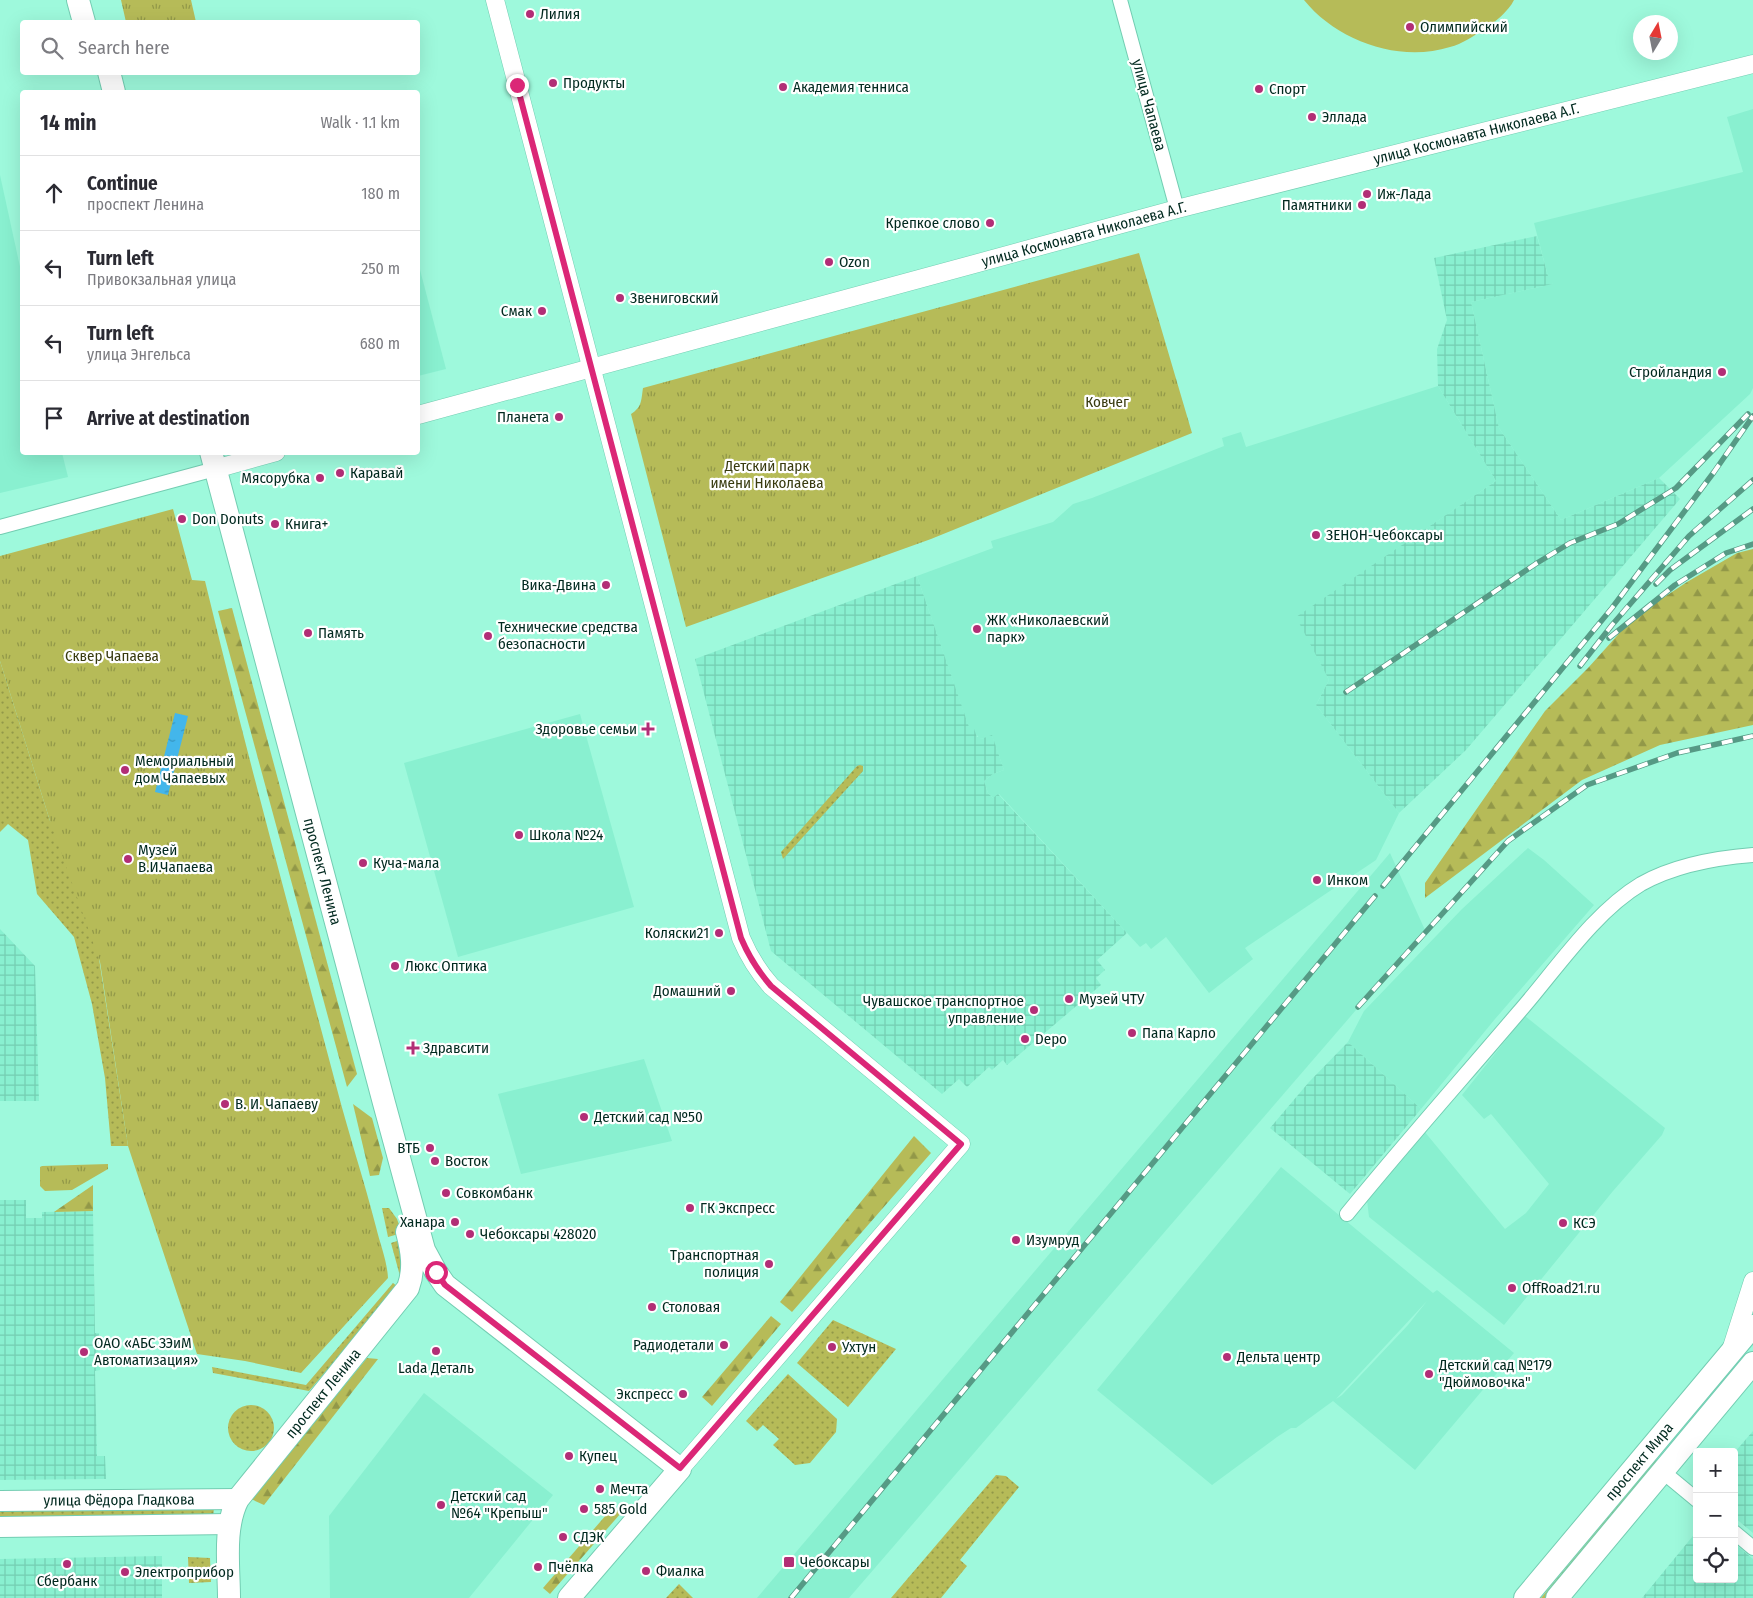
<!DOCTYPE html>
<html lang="en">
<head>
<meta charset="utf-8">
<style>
  body { margin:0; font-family:"Fira Sans Condensed",sans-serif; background:#f2f2f3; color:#2b2b33 }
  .controls { position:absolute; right:15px; bottom:15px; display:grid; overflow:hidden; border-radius:5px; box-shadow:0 5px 20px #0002 }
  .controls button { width:45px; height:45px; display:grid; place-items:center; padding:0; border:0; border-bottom:1px solid #e1e1e2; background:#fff; color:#2b2b33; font:25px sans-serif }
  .compass { position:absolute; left:1633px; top:15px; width:45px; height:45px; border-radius:50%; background:#fff; box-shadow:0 5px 20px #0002; rotate:10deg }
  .stop { position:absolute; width:15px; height:15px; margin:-11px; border:4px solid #db2777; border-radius:50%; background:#fff }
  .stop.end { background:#db2777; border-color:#fff; box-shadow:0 1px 5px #0008 }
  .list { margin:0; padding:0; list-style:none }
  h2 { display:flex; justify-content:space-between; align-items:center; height:65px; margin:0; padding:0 20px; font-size:21px }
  h2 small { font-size:16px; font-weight:400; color:#7c7c81 }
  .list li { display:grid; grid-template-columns:32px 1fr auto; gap:15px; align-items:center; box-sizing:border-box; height:75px; padding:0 20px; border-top:1px solid #e1e1e2 }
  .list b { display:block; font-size:19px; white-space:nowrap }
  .list p { margin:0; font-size:16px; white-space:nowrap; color:#7c7c81 }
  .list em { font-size:16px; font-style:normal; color:#7c7c81 }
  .icon { flex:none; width:28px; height:28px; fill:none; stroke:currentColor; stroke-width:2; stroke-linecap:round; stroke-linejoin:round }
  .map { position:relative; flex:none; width:1753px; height:1598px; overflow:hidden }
  .search { position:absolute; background:#fff; box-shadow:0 5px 20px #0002; left:20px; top:20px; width:400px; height:55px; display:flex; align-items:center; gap:12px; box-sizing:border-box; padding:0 18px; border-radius:5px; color:#7c7c81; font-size:19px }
  .panel { position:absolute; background:#fff; box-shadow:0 5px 20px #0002; left:20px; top:90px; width:400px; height:365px; border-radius:5px }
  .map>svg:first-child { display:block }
  .built { fill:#89f0d0; fill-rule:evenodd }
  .industrial { fill:url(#industrial-grid) }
  .grass { fill:url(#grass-dots) }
  .forest { fill:url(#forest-firs) }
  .park { fill:url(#park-tufts) }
  .pitch { fill:#b6bb58 }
  .water { fill:url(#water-ripples) }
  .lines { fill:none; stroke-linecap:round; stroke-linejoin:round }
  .minor-casing { stroke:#73cdb2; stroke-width:16 }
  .tertiary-casing { stroke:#73cdb2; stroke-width:19 }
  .secondary-casing { stroke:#73cdb2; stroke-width:22 }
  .primary-casing { stroke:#73cdb2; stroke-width:24 }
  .minor { stroke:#fff; stroke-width:14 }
  .tertiary { stroke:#fff; stroke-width:18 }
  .secondary { stroke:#fff; stroke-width:20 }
  .primary { stroke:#fff; stroke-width:22 }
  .rail-casing { stroke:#569a85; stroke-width:5.5 }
  .rail { stroke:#fff; stroke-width:4; stroke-dasharray:11; stroke-linecap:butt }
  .route { stroke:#db2777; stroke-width:6 }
  .poi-dot { fill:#b22e76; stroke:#fff; stroke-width:2 }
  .labels { text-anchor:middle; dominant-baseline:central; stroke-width:4.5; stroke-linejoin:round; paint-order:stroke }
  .poi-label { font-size:15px; fill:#01291f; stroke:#fff; text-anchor:start }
  .street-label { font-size:15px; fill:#01291f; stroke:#fff }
  .park-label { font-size:15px; fill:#393b10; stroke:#fff }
</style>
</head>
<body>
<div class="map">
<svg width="1753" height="1598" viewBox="0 0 1753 1598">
  <defs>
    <pattern id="industrial-grid" width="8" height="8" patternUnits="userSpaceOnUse" patternTransform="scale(1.25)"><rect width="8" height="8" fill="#89f0d0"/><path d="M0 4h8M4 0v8" fill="none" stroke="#74ceb2"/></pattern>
    <pattern id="grass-dots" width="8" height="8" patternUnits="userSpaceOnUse" patternTransform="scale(1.25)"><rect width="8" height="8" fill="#b6bb58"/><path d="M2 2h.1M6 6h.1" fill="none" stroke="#929848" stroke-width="1.8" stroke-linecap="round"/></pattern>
    <pattern id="forest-firs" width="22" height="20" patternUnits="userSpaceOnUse" patternTransform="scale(1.25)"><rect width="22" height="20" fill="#b6bb58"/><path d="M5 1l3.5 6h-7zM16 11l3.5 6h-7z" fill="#929848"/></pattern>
    <pattern id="park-tufts" width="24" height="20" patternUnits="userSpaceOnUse" patternTransform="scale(1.25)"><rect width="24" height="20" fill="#b6bb58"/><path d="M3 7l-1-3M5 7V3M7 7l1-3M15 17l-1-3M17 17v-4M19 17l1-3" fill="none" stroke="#929848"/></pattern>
    <pattern id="water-ripples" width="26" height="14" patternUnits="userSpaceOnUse" patternTransform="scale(1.25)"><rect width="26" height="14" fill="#43b6eb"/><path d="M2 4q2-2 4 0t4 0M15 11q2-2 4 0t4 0" fill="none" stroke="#3694be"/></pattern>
  </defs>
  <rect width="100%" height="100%" fill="#9ef9dc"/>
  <g class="built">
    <path d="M1753,109v279l-3,6 -91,84 -98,42 -62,-92 -28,-126 82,-18 -5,-8 -14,-53 209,-51 -16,-55z"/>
    <path d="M0,175l22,101v176l40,1 6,24 -68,16z"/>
    <path d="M418,266h1l27,103 -28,7z"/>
    <path d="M1438,386l58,95 -199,136 32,63 -13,25 83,108 -23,47 -131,88 8,11 -44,34 -43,-56 -15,12 -5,-6 -6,4 -141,-153 -5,5 -6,-6 -4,-12 9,-7 11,-4 -12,-34 -11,3 -12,-11 -52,-152 76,-28 -2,-7 62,-19 20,-18 19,-6 132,-52 -2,-8 19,-6 5,15z"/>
    <path d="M580,714l54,193 -176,50 -54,-194z"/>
    <path d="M1528,848l16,12 50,45 -99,114 -74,90 -73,-67 16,-31 98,-102z"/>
    <path d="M1390,853l35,77 -576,668h-92z"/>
    <path d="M1525,1016l140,112 -3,7 -49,56 -109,134 -135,-108 -2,-17 57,-69 81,98 21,-16 23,-29 -58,-70 -7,5 -22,-24z"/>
    <path d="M644,1059l28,82 -151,33 -23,-80z"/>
    <path d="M1281,1167l152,126 4,-3 77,63 -99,117 -82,-69 -37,27h-5l-14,9 -65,48 -115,-95zM1427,1301l-19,24 -66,70 -6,4z"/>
    <path d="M424,1393l129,102 -84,103h-139l-1,-82z"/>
  </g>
  <g class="industrial">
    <path d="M1537,236l11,40h3l2,8 -82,18 28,126 62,92 98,-42 21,21 -214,251 -67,63 -83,-108 13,-25 -33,-63 200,-136 -58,-95 -1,-37 10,-29 -13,-62z"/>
    <path d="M917,576l52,151 4,-1 4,11 3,-1 1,3 11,-4 12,35 -11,4 -9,7 4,12 5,5 5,-4 129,139 -30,27 8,10 -9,8 5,7 -94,80 -4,-5 -11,10 -3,-3 -22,20 -8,-8 -17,15 -171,-143 -76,-292z"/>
    <path d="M0,929l35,37 4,135h-39z"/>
    <path d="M1348,1042l73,67 -71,85 -80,-66 39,-46z"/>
    <path d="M0,1200h26v18h16v-6l51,-1 2,122h4l1,37 -5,1 2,85h8l1,23 -106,1z"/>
    <path d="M1753,1431v102l-19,-16v-64z"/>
    <path d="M1697,1531v48h37v-36l19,16v39h-111z"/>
    <path d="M162,1556v42h-162v-39z"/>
  </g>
  <g class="grass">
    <path d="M0,661l50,160 31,21 47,304h-17l-6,-68 -13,-74 -18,-67 -37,-43 -9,-54 -20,-16 -8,8z"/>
    <path d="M860,765l3,1v5l-80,88 -2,-7 76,-86z"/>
    <path d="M382,1208h7l8,11 5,14 -14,4z"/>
    <path d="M403,1239l-1,39 -2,-2 -9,-33z"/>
    <path d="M393,1283l5,4 -89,104 -96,-18 -1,-6 94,18z"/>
    <path d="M833,1320l63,29 -48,58 -51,-44z"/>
    <path d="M788,1374l49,45 -1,13 -26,31 -15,2 -22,-20 6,-6 -16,-14 -6,6 -11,-10z"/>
    <circle cx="251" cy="1428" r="23"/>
    <path d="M1656,1460l4,3 -112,135h-7z"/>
    <path d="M996,1475l10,1 13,11 -59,73 7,6 -26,32h-50z"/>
    <path d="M0,1507h214l-1,12 -213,4z"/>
    <path d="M188,1557l22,1 1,24 -22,1z"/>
    <path d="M679,1584l14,14h-27z"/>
  </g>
  <g class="forest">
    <path d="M1753,549v176l-93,20 -78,35 -157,118v-15l120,-172 43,-43 45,-50 54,-36 50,-29z"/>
    <path d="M232,608l125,466 -10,13 -129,-476z"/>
    <path d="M353,1104l19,14 11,40 -4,17 -9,1z"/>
    <path d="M914,1136l17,17 -139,159 -12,-10z"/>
    <path d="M93,1185v26l-39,1z"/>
    <path d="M771,1316l10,8 -69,82 -10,-9z"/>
    <path d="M367,1358l11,1 -114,146 -13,-6z"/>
    <path d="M613,1507l8,6 -71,81 -7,-6z"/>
  </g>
  <g class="park">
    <path d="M121,0h70l5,22h-70z"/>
    <path d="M1139,253l53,180 -261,106 -245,88 -55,-213c11,-7 10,-13 12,-26z"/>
    <path d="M173,509l19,71 13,1c41,170 87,339 132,508 12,46 27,91 39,138 4,17 11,33 12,51l-87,95 -56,-12 -48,-7 -69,-208 -28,-184 -50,-141 -50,-160v-105z"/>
    <path d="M108,1164v5l-36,21 -27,1 -5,-5v-19l2,-1z"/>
  </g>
  <path class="pitch" d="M1304,0h210c-6,12 -19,22 -30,29 -10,7 -22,15 -34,18 -51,16 -113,-6 -146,-47z"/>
  <path class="water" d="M175,713l13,3 -20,79 -13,-3z"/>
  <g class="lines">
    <g class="minor-casing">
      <g id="minor">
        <path d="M1120,0l57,209"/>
        <path d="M0,527l204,-55"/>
        <path d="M1347,1214c56,-69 115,-135 172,-202 36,-41 75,-100 122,-128 34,-19 73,-26 112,-29"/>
        <path d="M1662,1471l35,29"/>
        <path d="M1734,1532l19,16"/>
      </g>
    </g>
    <g class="tertiary-casing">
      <g id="tertiary">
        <path d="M495,0l246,938c8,19 16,32 30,48l190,158 -281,325"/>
        <path id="s1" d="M418,415l759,-206 576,-145"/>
        <path d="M215,469l61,-17"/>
        <path d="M1732,1347l21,-66"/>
      </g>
    </g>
    <g class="secondary-casing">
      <g id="secondary">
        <path id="s2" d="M0,1501l238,-2"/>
        <path d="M0,1527l230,-3"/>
      </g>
    </g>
    <g class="primary-casing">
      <g id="primary">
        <path d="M78,0l6,22"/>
        <path d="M109,72l5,20"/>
        <path id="s3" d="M211,452l173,651 40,147 12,22 9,13 235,184 -111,129"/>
        <path id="s4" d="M229,1598c0,-31 -6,-70 9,-99l170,-211c7,-19 4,-37 -1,-56"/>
        <path id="s5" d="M1525,1598l228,-272"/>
        <path d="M1557,1598l196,-235"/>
      </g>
    </g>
    <use href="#minor" class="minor"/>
    <use href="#tertiary" class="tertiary"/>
    <use href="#secondary" class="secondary"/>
    <use href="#primary" class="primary"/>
    <g class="rail-casing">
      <g id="rail">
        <path d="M1656,584l14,-14 83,-61"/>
        <path d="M1609,638l66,-53 51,-32 27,-9"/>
        <path d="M1580,666l32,-41 77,-89 64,-56"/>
        <path d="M1346,692l191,-129 33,-20 48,-19 58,-36 72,-74"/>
        <path d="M1383,886l229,-278 102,-136 39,-56"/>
        <path d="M1358,1007l150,-166 79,-56 90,-32 76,-17"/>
        <path d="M791,1598l584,-702"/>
      </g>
    </g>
    <use href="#rail" class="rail"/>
  </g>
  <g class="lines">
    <path class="route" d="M436,1272l9,13 235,183 281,-324 -190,-158c-14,-16 -22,-29 -30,-48l-224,-853"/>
  </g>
  <g class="poi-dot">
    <circle cx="530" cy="14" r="5"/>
    <circle cx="1410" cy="27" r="5"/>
    <circle cx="553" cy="83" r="5"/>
    <circle cx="783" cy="87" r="5"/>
    <circle cx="1259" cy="89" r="5"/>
    <circle cx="1312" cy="117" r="5"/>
    <circle cx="1367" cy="194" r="5"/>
    <circle cx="1362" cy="205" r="5"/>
    <circle cx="990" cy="223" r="5"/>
    <circle cx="829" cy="262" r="5"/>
    <circle cx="620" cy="298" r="5"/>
    <circle cx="542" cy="311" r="5"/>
    <circle cx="1722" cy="372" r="5"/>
    <circle cx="559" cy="417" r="5"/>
    <circle cx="340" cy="473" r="5"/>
    <circle cx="320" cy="478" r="5"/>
    <circle cx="182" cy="519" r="5"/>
    <circle cx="275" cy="524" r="5"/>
    <circle cx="1316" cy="535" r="5"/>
    <circle cx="606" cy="585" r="5"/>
    <circle cx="977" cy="629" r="5"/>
    <circle cx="308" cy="633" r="5"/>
    <circle cx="488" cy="636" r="5"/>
    <path d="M645.5 721.5h5v5h5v5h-5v5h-5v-5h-5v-5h5z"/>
    <circle cx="125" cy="770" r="5"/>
    <circle cx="519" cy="835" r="5"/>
    <circle cx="128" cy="859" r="5"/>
    <circle cx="363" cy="863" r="5"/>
    <circle cx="1317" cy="880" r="5"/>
    <circle cx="719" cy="933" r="5"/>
    <circle cx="395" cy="966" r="5"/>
    <circle cx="731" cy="991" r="5"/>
    <circle cx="1069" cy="999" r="5"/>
    <circle cx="1034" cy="1010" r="5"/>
    <circle cx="1132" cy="1033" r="5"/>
    <circle cx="1025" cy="1039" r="5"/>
    <path d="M410.5 1040.5h5v5h5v5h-5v5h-5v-5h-5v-5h5z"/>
    <circle cx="225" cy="1104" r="5"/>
    <circle cx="584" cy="1117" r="5"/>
    <circle cx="430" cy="1148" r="5"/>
    <circle cx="435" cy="1161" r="5"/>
    <circle cx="446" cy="1193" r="5"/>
    <circle cx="690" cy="1208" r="5"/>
    <circle cx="455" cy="1222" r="5"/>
    <circle cx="1563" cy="1223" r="5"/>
    <circle cx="470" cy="1234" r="5"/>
    <circle cx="1016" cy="1240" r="5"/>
    <circle cx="769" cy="1264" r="5"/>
    <circle cx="1512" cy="1288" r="5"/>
    <circle cx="652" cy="1307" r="5"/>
    <circle cx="724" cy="1345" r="5"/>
    <circle cx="832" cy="1347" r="5"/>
    <circle cx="436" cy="1351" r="5"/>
    <circle cx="84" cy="1352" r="5"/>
    <circle cx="1227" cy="1357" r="5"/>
    <circle cx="1429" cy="1374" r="5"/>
    <circle cx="683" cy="1394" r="5"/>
    <circle cx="569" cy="1456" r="5"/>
    <circle cx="600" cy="1489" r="5"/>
    <circle cx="441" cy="1505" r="5"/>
    <circle cx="584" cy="1509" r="5"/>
    <circle cx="563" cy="1537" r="5"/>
    <rect x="783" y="1556" width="12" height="12" rx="2.5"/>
    <circle cx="67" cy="1564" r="5"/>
    <circle cx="538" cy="1567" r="5"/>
    <circle cx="646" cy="1571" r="5"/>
    <circle cx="125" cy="1572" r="5"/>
  </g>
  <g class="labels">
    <g class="poi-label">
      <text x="540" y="14">Лилия</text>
      <text x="1420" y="27">Олимпийский</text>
      <text x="563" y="83">Продукты</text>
      <text x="793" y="87">Академия тенниса</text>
      <text x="1269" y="89">Спорт</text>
      <text x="1322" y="117">Эллада</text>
      <text x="1377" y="194">Иж-Лада</text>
      <text x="1352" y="205" text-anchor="end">Памятники</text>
      <text x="980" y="223" text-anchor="end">Крепкое слово</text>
      <text x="839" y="262">Ozon</text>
      <text x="630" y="298">Звениговский</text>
      <text x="532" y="311" text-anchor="end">Смак</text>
      <text x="1712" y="372" text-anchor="end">Стройландия</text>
      <text x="549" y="417" text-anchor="end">Планета</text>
      <text x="350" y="473">Каравай</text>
      <text x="310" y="478" text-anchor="end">Мясорубка</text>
      <text x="192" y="519">Don Donuts</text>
      <text x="285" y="524">Книга+</text>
      <text x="1326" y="535">ЗЕНОН-Чебоксары</text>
      <text x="596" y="585" text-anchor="end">Вика-Двина</text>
      <text x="987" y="620">ЖК «Николаевский<tspan x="987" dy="17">парк»</tspan></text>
      <text x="498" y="627">Технические средства<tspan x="498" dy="17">безопасности</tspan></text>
      <text x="318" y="633">Память</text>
      <text x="637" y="729" text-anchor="end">Здоровье семьи</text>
      <text x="135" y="761">Мемориальный<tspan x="135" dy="17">дом Чапаевых</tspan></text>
      <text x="529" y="835">Школа №24</text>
      <text x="138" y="850">Музей<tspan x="138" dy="17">В.И.Чапаева</tspan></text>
      <text x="373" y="863">Куча-мала</text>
      <text x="1327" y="880">Инком</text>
      <text x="709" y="933" text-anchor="end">Коляски21</text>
      <text x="405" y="966">Люкс Оптика</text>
      <text x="721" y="991" text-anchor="end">Домашний</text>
      <text x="1079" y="999">Музей ЧТУ</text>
      <text x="1024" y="1001" text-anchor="end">Чувашское транспортное<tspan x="1024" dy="17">управление</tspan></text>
      <text x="1142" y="1033">Папа Карло</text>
      <text x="1035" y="1039">Depo</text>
      <text x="423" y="1048">Здравсити</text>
      <text x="235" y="1104">В. И. Чапаеву</text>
      <text x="594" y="1117">Детский сад №50</text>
      <text x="420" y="1148" text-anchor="end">ВТБ</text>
      <text x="445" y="1161">Восток</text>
      <text x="456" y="1193">Совкомбанк</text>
      <text x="700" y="1208">ГК Экспресс</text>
      <text x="445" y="1222" text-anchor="end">Ханара</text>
      <text x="1573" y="1223">КСЭ</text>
      <text x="480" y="1234">Чебоксары 428020</text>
      <text x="1026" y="1240">Изумруд</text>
      <text x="759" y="1255" text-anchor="end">Транспортная<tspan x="759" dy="17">полиция</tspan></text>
      <text x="1522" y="1288">OffRoad21.ru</text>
      <text x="662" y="1307">Столовая</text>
      <text x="94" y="1343">ОАО «АБС ЗЭиМ<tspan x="94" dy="17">Автоматизация»</tspan></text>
      <text x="714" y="1345" text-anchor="end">Радиодетали</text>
      <text x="842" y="1347">Ухтун</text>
      <text x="1237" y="1357">Дельта центр</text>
      <text x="1439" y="1365">Детский сад №179<tspan x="1439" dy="17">"Дюймовочка"</tspan></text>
      <text x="436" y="1368" text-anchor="middle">Lada Деталь</text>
      <text x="673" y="1394" text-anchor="end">Экспресс</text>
      <text x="579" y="1456">Купец</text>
      <text x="610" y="1489">Мечта</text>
      <text x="451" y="1496">Детский сад<tspan x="451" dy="17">№64 "Крепыш"</tspan></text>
      <text x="594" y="1509">585 Gold</text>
      <text x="573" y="1537">СДЭК</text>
      <text x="800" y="1562">Чебоксары</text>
      <text x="548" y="1567">Пчёлка</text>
      <text x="656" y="1571">Фиалка</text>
      <text x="135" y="1572">Электроприбор</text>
      <text x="67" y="1581" text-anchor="middle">Сбербанк</text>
    </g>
    <g class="street-label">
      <text transform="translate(1149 105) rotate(75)">улица Чапаева</text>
      <text stroke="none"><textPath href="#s1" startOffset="1095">улица Космонавта Николаева А.Г.</textPath></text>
      <text stroke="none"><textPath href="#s1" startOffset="690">улица Космонавта Николаева А.Г.</textPath></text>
      <text stroke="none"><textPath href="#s3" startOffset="434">проспект Ленина</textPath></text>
      <text stroke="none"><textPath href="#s4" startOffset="236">проспект Ленина</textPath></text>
      <text stroke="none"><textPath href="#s5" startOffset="178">проспект Мира</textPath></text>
      <text stroke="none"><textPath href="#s2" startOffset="119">улица Фёдора Гладкова</textPath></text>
    </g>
    <g class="park-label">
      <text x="1107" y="402">Ковчег</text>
      <text x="767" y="466">Детский парк<tspan x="767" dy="17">имени Николаева</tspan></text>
      <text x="112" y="656">Сквер Чапаева</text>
    </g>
  </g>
</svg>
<div class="controls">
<button>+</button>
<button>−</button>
<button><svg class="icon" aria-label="locate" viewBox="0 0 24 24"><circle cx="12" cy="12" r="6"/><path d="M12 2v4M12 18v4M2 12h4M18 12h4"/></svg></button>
</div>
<svg class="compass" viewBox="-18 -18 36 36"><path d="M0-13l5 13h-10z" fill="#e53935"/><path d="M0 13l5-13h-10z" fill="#7c7c81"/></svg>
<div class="stop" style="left:436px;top:1272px"></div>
<div class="stop end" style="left:517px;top:85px"></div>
<div class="search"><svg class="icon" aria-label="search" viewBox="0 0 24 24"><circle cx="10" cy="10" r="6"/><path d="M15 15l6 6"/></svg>Search here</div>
<section class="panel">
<h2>14 min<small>Walk · 1.1 km</small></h2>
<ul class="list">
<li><svg class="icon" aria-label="ahead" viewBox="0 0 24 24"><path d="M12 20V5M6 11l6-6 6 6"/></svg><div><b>Continue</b><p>проспект Ленина</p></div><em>180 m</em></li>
<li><svg class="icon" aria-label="left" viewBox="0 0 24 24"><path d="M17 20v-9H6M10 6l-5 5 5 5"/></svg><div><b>Turn left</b><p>Привокзальная улица</p></div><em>250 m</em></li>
<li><svg class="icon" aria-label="left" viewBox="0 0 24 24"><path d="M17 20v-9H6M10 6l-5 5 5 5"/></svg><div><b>Turn left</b><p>улица Энгельса</p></div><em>680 m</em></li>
<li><svg class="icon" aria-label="arrive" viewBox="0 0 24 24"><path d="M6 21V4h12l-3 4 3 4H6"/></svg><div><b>Arrive at destination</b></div></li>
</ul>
</section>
</div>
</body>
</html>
